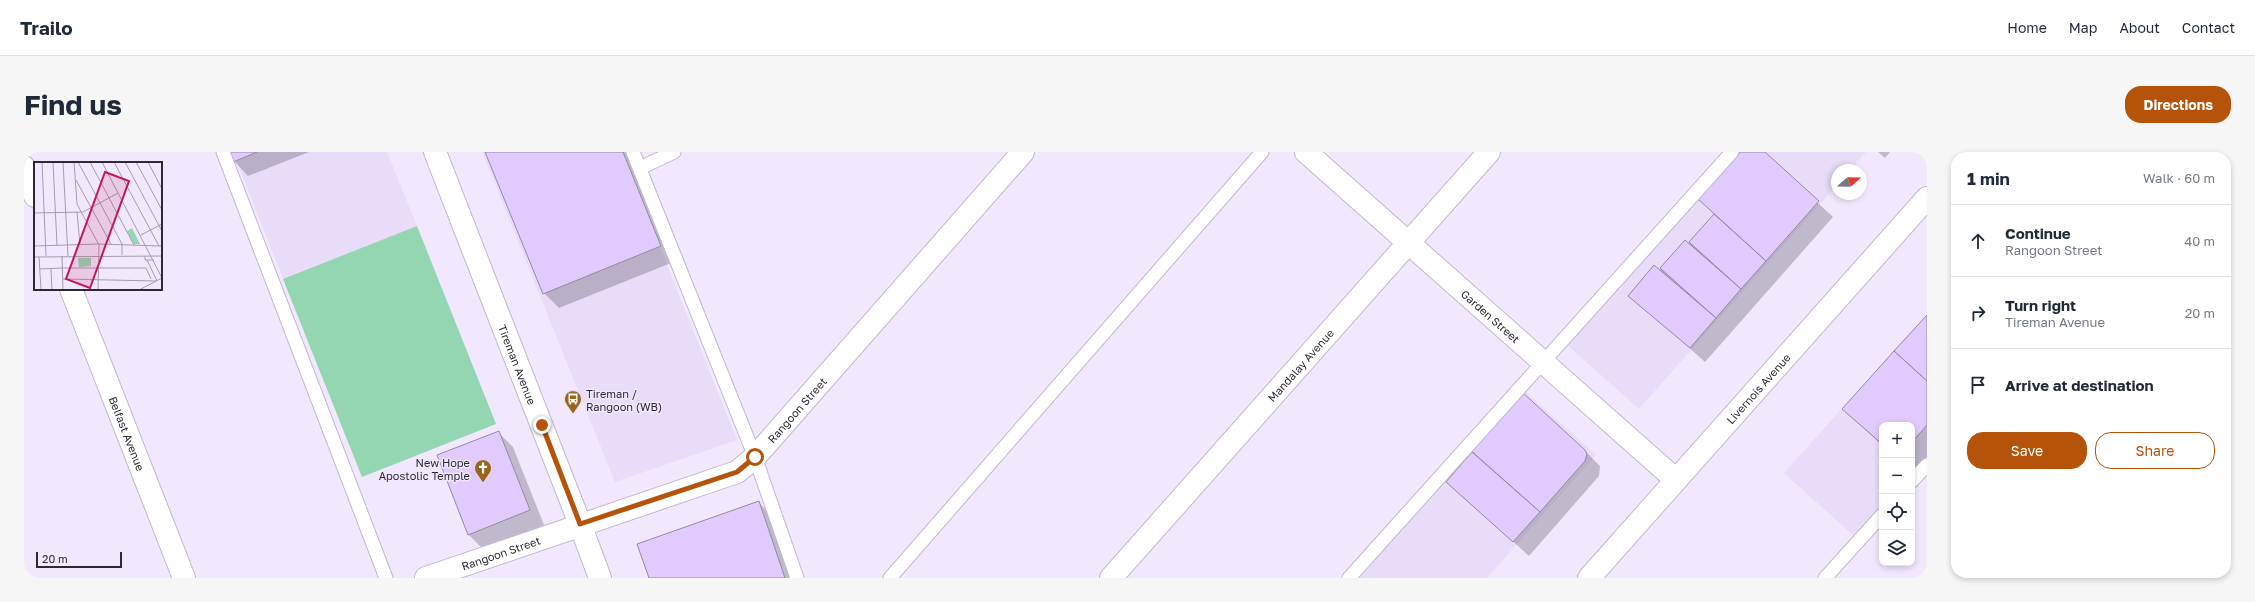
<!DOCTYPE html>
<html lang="en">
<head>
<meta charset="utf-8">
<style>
  body { margin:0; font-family:"Golos Text",sans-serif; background:#f6f6f7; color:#1f2937 }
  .controls { position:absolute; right:12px; bottom:12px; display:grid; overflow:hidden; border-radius:8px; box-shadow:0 2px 6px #0003 }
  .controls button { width:36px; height:36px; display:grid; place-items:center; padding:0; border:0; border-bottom:1px solid #e0e1e3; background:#fff; color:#1f2937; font:20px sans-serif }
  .compass { position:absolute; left:1807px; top:12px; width:36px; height:36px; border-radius:50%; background:#fff; box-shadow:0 2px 6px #0003; rotate:70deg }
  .scale { position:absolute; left:12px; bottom:10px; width:86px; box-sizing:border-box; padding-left:4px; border:2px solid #2d2932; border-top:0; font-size:11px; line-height:14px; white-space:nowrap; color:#2d2932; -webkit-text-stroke:3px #f1e8fe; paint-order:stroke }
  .stop { position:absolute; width:12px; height:12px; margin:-9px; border:3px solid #b45309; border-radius:50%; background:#fff }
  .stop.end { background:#b45309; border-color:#fff; box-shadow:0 1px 4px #0008 }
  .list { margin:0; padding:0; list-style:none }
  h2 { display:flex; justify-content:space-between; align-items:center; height:52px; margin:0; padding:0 16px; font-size:17px }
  h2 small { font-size:13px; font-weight:400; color:#747a83 }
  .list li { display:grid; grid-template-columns:26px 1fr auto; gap:12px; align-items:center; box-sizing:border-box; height:72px; padding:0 16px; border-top:1px solid #e0e1e3 }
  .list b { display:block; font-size:15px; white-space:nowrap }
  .list p { margin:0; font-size:13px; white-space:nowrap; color:#747a83 }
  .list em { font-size:13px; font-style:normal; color:#747a83 }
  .actions { display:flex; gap:8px; padding:12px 16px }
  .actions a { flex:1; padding:9px 0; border:1px solid #b45309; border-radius:16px; text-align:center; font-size:14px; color:#b45309 }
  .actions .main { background:#b45309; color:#fff }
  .icon { flex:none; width:22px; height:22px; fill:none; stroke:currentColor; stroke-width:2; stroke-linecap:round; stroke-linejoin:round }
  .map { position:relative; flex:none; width:1903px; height:426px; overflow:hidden; border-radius:16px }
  header { display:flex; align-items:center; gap:24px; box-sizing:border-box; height:56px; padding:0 20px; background:#fff; border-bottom:1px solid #e0e1e3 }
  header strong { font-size:19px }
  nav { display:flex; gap:22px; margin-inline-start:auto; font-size:14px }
  .intro { display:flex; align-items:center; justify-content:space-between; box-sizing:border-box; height:96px; padding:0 24px }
  h1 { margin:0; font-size:28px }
  .button { padding:10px 18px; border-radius:16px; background:#b45309; color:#fff; font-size:14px; font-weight:700 }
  main { display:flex; gap:24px; padding:0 24px }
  aside { flex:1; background:#fff; border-radius:16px; box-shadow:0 2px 6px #0003 }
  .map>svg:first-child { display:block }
  .built { fill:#e8dcf9 }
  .green { fill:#94d5b2 }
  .shadow { fill:#0003 }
  .building { fill:#e0cafe; stroke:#938a9f }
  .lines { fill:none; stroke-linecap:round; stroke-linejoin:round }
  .service-casing { stroke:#c1b8cd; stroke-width:15 }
  .minor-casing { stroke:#c1b8cd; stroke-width:24 }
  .tertiary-casing { stroke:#c1b8cd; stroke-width:24 }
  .primary-casing { stroke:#c1b8cd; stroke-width:24 }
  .service { stroke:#fff; stroke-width:13 }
  .minor { stroke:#fff; stroke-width:22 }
  .tertiary { stroke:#fff; stroke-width:22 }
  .primary { stroke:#fff; stroke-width:22 }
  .route { stroke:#b45309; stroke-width:5 }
  .labels { text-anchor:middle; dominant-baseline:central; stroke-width:3; stroke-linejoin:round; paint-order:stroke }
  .street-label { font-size:11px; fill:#2d2932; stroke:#f1e8fe }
  .poi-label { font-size:11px; fill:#2d2932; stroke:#f1e8fe; text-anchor:start }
  .inset-road { fill:none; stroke:#a39cac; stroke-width:1 }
  .view { fill:#c2185b; fill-opacity:0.15; stroke:#c2185b; stroke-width:2 }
  .inset-edge { fill:none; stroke:#2d2932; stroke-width:2 }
</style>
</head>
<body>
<header>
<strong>Trailo</strong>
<nav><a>Home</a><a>Map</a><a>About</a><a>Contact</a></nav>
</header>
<div class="intro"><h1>Find us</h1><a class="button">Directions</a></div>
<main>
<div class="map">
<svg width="1903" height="426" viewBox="0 0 1903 426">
  <rect width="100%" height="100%" fill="#f1e8fe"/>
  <g class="built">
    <path d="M209,0h154l30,74 -134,53z"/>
    <path d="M458,0h140l115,288 -122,42z"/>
    <path d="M1712,0h130l-16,18h-13v15l-198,224 -73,-65z"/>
    <path d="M1903,162v145l-15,17v-51h-30v84l-26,29 -72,-65z"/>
    <path d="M1501,239l71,64 -109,123h-129z"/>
  </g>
  <path class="green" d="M393,74l79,198 -134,53 -79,-198z"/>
  <g class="shadow">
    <path d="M206,0h79l-61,24 -14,-15z"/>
    <path d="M462,0h145l45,109 -117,47 -15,-15z"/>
    <path d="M1717,0h22l70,65 -128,145 -75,-67 24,-29 6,4 25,-29 4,3 26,-29 -16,-16z"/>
    <path d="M1854,0h12l-5,6z"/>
    <path d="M1903,164v141l-13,16 -2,-48h-30v20l-39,-36z"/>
    <path d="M474,280l15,15 31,78 -61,24 -15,-15z"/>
    <path d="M1561,299l15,15 -1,10 -70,80 -81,-74 26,-30z"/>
    <path d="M735,351l15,15 21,60h-145z"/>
  </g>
  <g class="building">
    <path d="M205,0h28l-24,10z"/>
    <path d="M461,0h138l38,94 -118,48z"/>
    <path d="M1716,0h25l54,49 -53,60 -68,-62z"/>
    <path d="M1690,62l52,47 -25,28 -52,-47z"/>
    <path d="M1661,88l56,49 -25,29 -56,-50z"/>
    <path d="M1630,113l62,53 -26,30 -62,-52z"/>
    <path d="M1903,163v66l-33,-30z"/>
    <path d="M1870,199l33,30v44l-15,17v-17h-30v19l-40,-35z"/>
    <path d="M1497,239l64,59 2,4 -2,7 -45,51 -71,-63z"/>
    <path d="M475,279l31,79 -62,25 -31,-80z"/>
    <path d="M1448,300l68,60 -27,30 -67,-60z"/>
    <path d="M735,349l26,77h-136l-12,-34z"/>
  </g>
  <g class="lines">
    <g class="service-casing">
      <g id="service">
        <path d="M199,0l163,426"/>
        <path d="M609,0l122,305 42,121"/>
        <path d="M616,16l34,-16"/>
        <path d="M1888,329l15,-16"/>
        <path d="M866,426l372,-426"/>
        <path d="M1325,426l383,-426"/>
        <path d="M1801,426l57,-63"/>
      </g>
    </g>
    <g class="minor-casing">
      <g id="minor">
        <path id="s1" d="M1282,0l370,328"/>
        <path d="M0,15l11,29"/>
        <path id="s2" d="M47,137l113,289"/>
        <path id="s3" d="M402,426l311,-106 18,-15 268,-305"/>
        <path id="s4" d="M1087,426l378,-426"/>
      </g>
    </g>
    <g class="tertiary-casing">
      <g id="tertiary">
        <path id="s5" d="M411,0l145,372 20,54"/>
      </g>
    </g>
    <g class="primary-casing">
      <g id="primary">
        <path id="s6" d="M1565,426l338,-380"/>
      </g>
    </g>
    <use href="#service" class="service"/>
    <use href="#minor" class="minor"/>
    <use href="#tertiary" class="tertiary"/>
    <use href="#primary" class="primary"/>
  </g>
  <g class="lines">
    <path class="route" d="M518,273l38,99 157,-52 18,-15"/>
  </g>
  <defs>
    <g id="bus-pin" transform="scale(0.9)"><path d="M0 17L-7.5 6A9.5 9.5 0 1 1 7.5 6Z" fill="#9b651e" stroke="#f1e8fe"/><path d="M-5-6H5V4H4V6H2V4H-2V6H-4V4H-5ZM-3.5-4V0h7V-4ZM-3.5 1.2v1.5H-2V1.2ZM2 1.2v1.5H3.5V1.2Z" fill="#fff"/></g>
    <g id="church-pin" transform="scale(0.9)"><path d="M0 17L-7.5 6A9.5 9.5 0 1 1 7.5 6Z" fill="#9b651e" stroke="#f1e8fe"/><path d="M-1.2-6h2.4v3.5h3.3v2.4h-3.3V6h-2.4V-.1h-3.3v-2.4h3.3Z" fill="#fff"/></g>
  </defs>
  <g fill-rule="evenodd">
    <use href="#bus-pin" x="549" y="247"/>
    <use href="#church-pin" x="459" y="316"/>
  </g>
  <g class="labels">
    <g class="street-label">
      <text stroke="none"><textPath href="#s1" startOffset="247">Garden Street</textPath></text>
      <text stroke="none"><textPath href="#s5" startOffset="228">Tireman Avenue</textPath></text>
      <text stroke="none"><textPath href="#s4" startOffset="285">Mandalay Avenue</textPath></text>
      <text stroke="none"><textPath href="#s6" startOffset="254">Livernois Avenue</textPath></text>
      <text stroke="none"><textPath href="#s3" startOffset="415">Rangoon Street</textPath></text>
      <text stroke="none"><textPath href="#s2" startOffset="155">Belfast Avenue</textPath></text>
      <text stroke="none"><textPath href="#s3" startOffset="79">Rangoon Street</textPath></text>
    </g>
    <g class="poi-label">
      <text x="562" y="241">Tireman /<tspan x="562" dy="13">Rangoon (WB)</tspan></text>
      <text x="446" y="310" text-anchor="end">New Hope<tspan x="446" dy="13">Apostolic Temple</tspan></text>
    </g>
  </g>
  <g transform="translate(10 10)">
    <rect width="128" height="128" fill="#f1e8fe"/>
    <path d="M98,66l8,16h-6l-7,-13zM44,96h13v8l-12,1z" fill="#94d5b2"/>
    <path class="inset-road" d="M8,0l4,94M19,0l4,83M29,0l5,94M40,0l3,42 22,41 -1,45M44,0l44,82v11M56,0l44,83M68,0l60,116M80,0l45,84M91,0l37,69M102,0l26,48M114,0l14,27M42,18l35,64M43,50l3,33M0,51l49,-1 35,-19M107,73l21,-11M0,84l64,-2 64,2M28,94l1,34M111,94v4h9M0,95l128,-1M5,95l2,33M113,98l10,21M28,106h84l5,11M6,107l22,-1M17,107l1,21M29,117l93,2M56,128h36M105,128l23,-12"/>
    <path class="view" d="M71,10l24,9 -39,107 -24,-9z"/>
    <rect width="128" height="128" class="inset-edge"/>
  </g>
</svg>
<div class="controls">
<button>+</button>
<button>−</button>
<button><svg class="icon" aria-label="locate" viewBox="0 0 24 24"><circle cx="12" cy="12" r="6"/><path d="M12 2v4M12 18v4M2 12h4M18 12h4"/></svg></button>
<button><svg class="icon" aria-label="layers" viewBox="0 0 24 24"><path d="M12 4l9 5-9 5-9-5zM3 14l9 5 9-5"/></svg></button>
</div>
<svg class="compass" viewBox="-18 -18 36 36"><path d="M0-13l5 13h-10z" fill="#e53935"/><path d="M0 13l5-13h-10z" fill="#747a83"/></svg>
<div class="scale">20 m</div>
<div class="stop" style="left:731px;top:305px"></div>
<div class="stop end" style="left:518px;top:273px"></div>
</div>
<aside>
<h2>1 min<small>Walk · 60 m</small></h2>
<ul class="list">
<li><svg class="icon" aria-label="ahead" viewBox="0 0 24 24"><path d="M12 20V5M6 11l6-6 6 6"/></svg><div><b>Continue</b><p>Rangoon Street</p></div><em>40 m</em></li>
<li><svg class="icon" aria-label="right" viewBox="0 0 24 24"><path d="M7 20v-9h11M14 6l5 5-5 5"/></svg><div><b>Turn right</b><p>Tireman Avenue</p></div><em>20 m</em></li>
<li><svg class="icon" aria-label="arrive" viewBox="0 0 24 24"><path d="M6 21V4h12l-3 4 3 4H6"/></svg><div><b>Arrive at destination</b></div></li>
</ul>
<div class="actions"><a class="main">Save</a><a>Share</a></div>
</aside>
</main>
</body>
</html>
